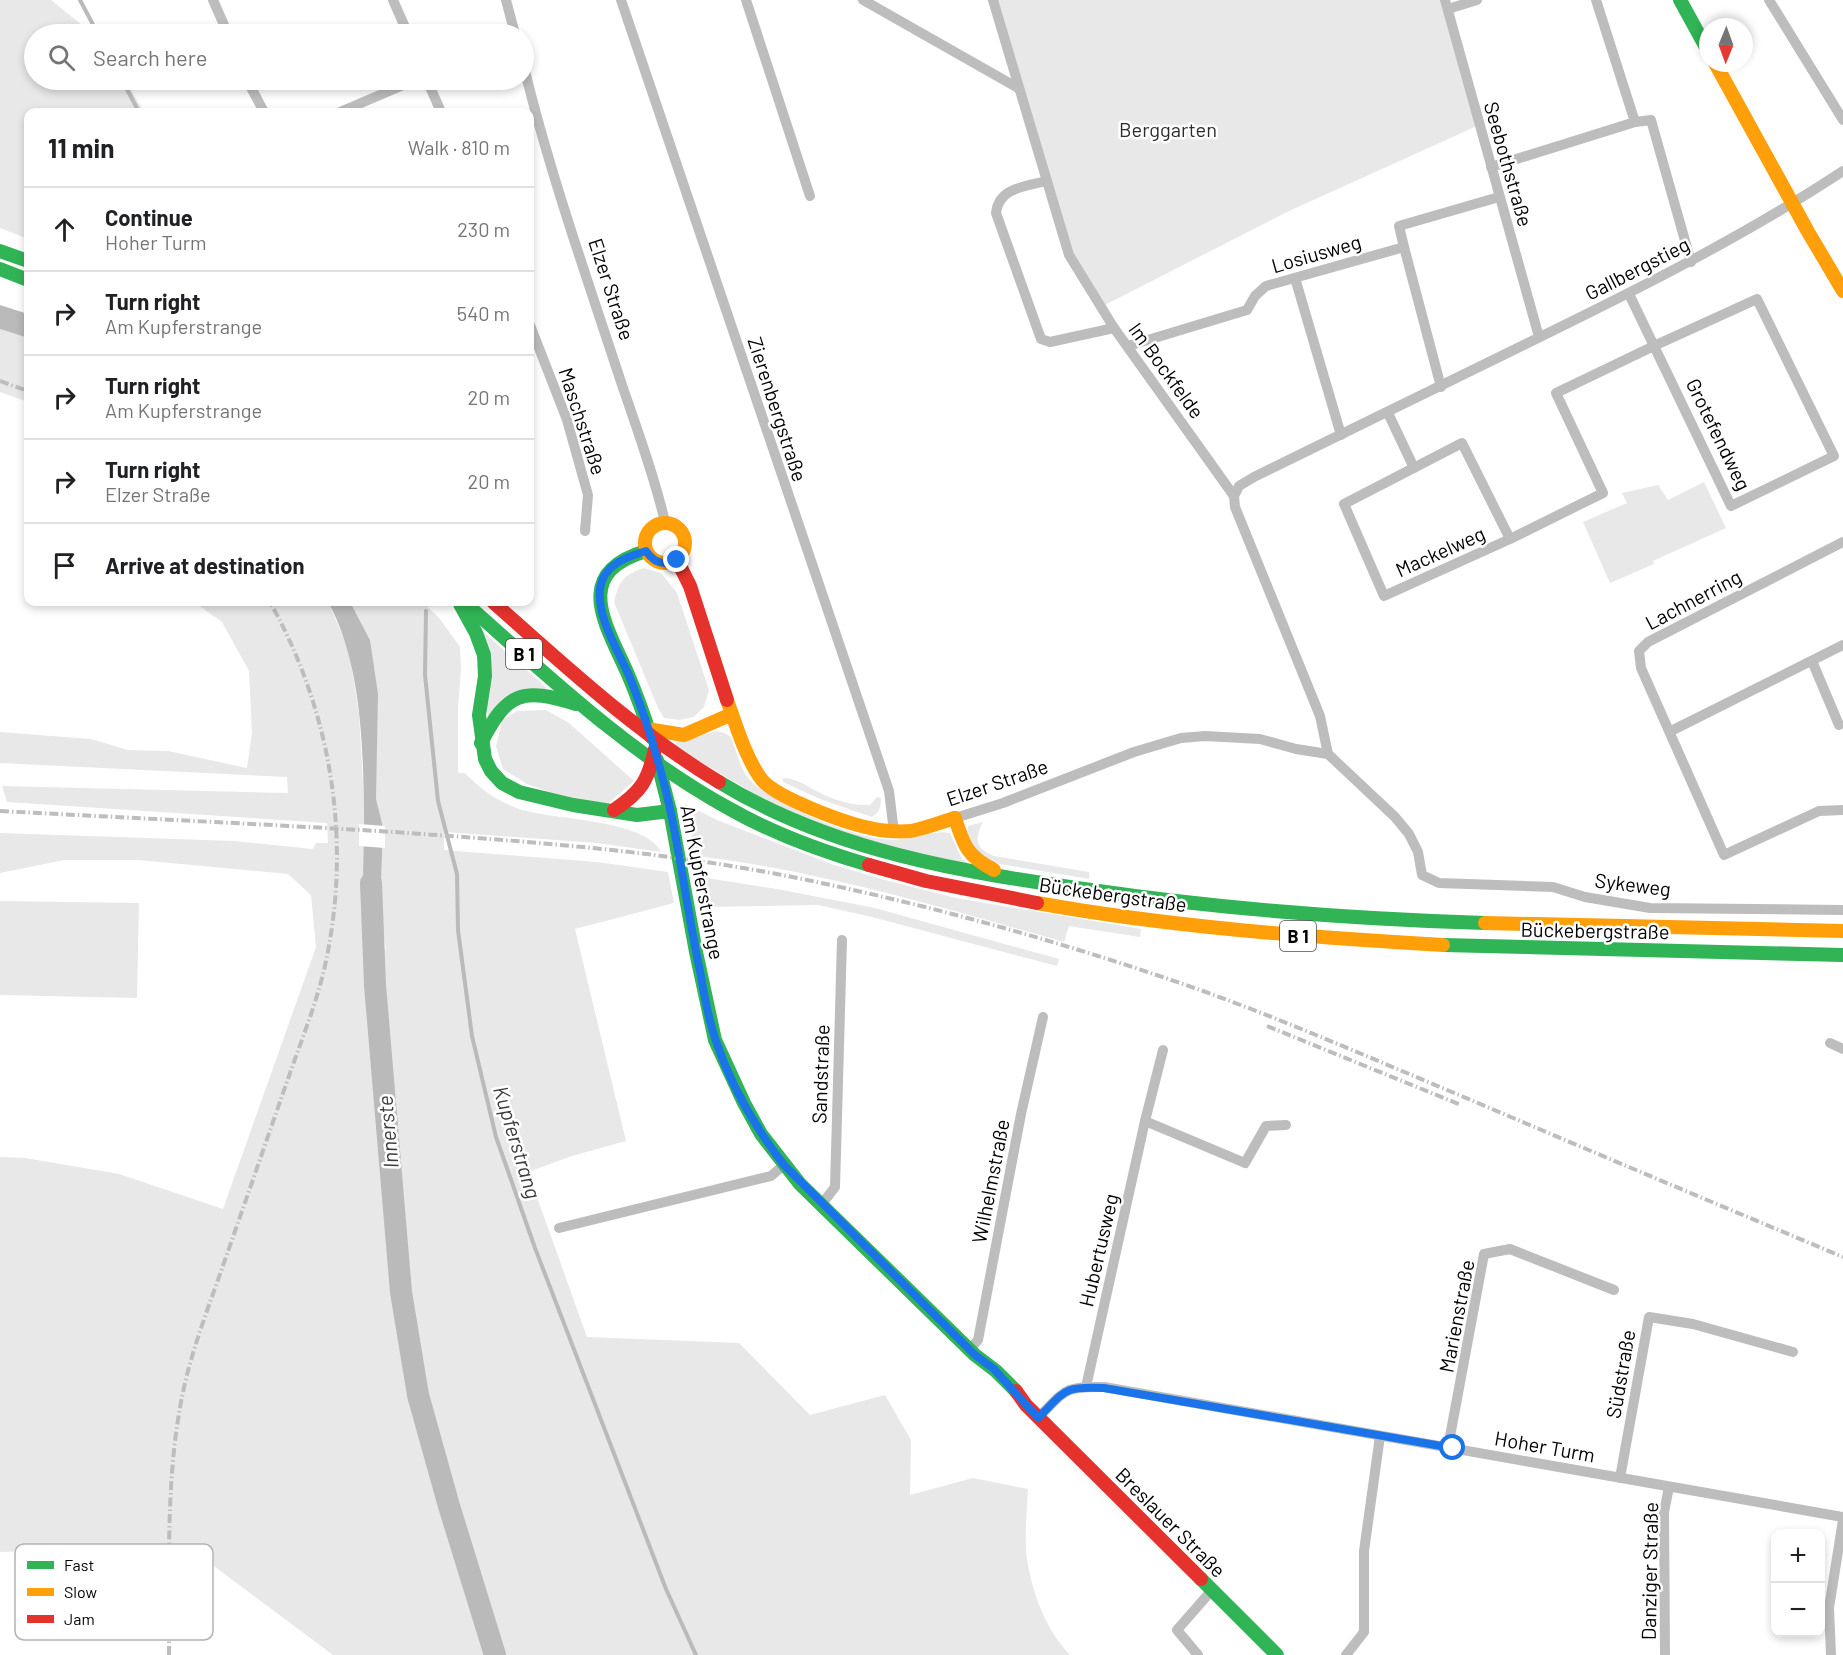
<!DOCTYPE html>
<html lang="en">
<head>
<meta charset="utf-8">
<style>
  body { margin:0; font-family:Barlow,sans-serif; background:#f2f2f2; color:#202124 }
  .controls { position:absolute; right:18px; bottom:18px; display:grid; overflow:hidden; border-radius:12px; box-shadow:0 3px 9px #0003 }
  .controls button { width:54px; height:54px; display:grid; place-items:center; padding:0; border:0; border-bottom:2px solid #e0e0e0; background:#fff; color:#202124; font:30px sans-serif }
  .compass { position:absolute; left:1699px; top:18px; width:54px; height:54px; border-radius:50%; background:#fff; box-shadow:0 3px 9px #0003; rotate:181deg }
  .stop { position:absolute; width:18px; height:18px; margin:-14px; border:4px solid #1a73e8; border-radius:50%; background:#fff }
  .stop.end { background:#1a73e8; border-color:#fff; box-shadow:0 2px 6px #0008 }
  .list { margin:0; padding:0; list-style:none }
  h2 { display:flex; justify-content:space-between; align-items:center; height:78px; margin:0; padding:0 24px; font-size:26px }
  h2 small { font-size:20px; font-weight:400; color:#757577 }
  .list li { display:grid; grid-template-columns:39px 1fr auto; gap:18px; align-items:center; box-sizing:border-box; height:84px; padding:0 24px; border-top:2px solid #e0e0e0 }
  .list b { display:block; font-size:22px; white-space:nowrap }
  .list p { margin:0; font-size:20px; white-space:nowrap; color:#757577 }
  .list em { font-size:20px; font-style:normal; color:#757577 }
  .icon { flex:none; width:33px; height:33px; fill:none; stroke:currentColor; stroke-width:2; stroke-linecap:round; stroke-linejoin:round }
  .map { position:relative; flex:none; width:1843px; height:1655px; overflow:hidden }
  .search { position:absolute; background:#fff; box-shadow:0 3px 9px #0003; left:24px; top:24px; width:510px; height:66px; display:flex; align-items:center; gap:15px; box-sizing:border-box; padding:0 21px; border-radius:33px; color:#757577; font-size:22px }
  .panel { position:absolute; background:#fff; box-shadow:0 3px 9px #0003; left:24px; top:108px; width:510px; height:498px; border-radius:12px }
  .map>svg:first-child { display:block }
  .green { fill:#e8e8e8 }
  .water { fill:#bababa }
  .pier { fill:#fff }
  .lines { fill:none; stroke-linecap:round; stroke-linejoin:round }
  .stream { stroke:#bababa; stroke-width:4 }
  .river { stroke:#bababa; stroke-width:22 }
  .street { stroke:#bdbdbd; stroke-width:10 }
  .fast { stroke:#30b455; stroke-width:14 }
  .slow { stroke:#ff9f0a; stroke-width:14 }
  .jam { stroke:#e5322d; stroke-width:14 }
  .rail { stroke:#bdbdbd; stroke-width:4; stroke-dasharray:9 3 1.5 3; stroke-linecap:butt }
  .route { stroke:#1a73e8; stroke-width:8 }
  .labels { text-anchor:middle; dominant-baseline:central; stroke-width:5; stroke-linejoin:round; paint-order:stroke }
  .shield { fill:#fff; stroke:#4c4c4c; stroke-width:1.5 }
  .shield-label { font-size:18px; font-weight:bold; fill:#000 }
  .park-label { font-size:20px; fill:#2c2c2c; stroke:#fff }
  .street-label { font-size:20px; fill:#000; stroke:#fff }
  .water-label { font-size:21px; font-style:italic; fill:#3d3d3d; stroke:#fff }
  .key { fill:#fff; stroke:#b2b2b2; stroke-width:1.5 }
  .key-label { font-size:16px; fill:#000 }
</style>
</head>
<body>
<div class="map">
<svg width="1843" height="1655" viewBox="0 0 1843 1655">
  <rect width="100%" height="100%" fill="#fff"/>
  <g class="green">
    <path d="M0,0h51l42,34h-59v46h91l19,32h-116v127l-28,-11z"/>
    <path d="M997,0h445l35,126 -188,85 -190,97 -23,-35z"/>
    <path d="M0,329l28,9v64l-28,-10z"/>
    <path d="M1704,482l22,46 -73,33 1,3 -44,19 -27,-61 44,-19 -5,-10 36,-8 10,15z"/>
    <path d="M644,568l17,5 16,20 32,97 -5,17 -10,10 -15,3 -15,-2 -6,-10 -44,-106c5,-21 9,-27 30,-34z"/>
    <path d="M194,602h134l21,48 10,64 4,68v131l23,38 -6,-39 3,-85 -7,-27v-48l-6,-112 -20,-38h73l17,17 20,28 1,22 -3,39v65h7c18,19 38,32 62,38 32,9 119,9 134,41l-64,-9 -153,-11v18l153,12 71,10 6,31 -99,26 51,212 -54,15 -44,16 59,165 152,6 71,72 75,-20 26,45 -1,55 63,-17 55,11c-1,23 -4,48 -1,70 5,34 19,71 43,96h-737l-146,-109 -187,6v-395l25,1 94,16 104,35 93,-262 -5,-52 -23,-21 -150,-14h-74l-64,13v-40l234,8 79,8 3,-6h12l-1,-20 -320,-21 -5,-16 286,7 -1,-16 -287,-14v-31l91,7 37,11 40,1 79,17 5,-35 -3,-62 -27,-49z"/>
    <path d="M480,629l67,59 -59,29z"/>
    <path d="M546,710l23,13 65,58 -25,22 -38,-3 -44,-16 -24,-15 -7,-23 6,-26 15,-9z"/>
    <path d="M716,731l9,2 6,4c5,13 9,32 18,42 21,24 102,57 133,60 9,1 19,1 28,-1 14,-2 26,-8 40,-5l12,26 12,8 -86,-20 -108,-38 -106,-63 3,-4z"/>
    <path d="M783,778c11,0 21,6 31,12 18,9 36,16 56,15l7,-8 4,1c0,9 -1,14 -9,19l-52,-18 -37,-17z"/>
    <path d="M685,804l32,16 117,45 51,15 71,18 185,31 -1,8 -71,-11 -5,16c-120,-34 -243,-71 -368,-86z"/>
    <path d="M983,822c-9,17 -8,26 11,34l95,16v7l-95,-16 -11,-5 -16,-20 1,-12z"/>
    <path d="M700,877l77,12 98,19 184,51 -2,7 -185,-49 -54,-12 -113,2z"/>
    <path d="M0,901l139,2 -2,95 -137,-3z"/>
  </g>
  <g class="water">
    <path d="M0,305l28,9v24l-28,-9z"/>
    <path d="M328,602h22l20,38 8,54 -2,105 7,28 -3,85 -17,1c-1,-93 11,-229 -35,-311z"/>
  </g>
  <path class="pier" d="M359,824l26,2v22l-26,-2z"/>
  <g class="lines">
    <g class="stream">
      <path d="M80,0l18,34"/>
      <path d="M122,80l17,32"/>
      <path d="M426,611l-1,64 13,126 19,73 1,56 14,106 24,101 39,111 131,341 30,66"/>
    </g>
    <path class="river" d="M371,883l4,102 26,307 17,103 31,111 46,149"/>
    <g class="street">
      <path d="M213,0l15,34"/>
      <path d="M393,0l15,34"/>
      <path d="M506,0l9,34"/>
      <path d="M621,0l268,791 4,33 -1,7"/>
      <path d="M746,0l64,196"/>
      <path d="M863,0l155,88"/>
      <path d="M993,0l76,255 45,73 120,168 1,11 85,209 8,38"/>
      <path d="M1445,0l94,337"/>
      <path d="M1769,0l74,120"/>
      <path d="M1448,9l29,-9"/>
      <path d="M524,67c26,107 63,211 97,315 16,47 33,93 44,140"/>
      <path d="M247,80l17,32"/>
      <path d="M427,80l14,32"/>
      <path d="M340,112l75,-32"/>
      <path d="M1635,122l16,-2 40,142"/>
      <path d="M1491,167l144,-45 -39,-122"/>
      <path d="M1046,181c-21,6 -47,6 -50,32l45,126 9,3 64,-14"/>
      <path d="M1404,247l37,140"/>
      <path d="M1295,278l46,157"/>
      <path d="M530,325l37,95 21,75 -3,36"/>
      <path d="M1128,346l119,-36 8,-14 11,-10 138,-39 -5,-21 100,-29"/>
      <path d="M1388,413l26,55"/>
      <path d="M1234,496l5,-10 15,-9c96,-46 191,-93 286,-140 104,-51 206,-102 303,-166"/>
      <path d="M1510,539l-48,-96 -118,61 40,92 126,-57 93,-46 -47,-100 100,-48 101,-46 77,157 -103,50 -102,-212"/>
      <path d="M1843,542l-195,100 -9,9 2,17 83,187 95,-44 24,-1"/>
      <path d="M1812,661l27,64"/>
      <path d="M1671,731l172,-86"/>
      <path d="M955,818l48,-15 131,-51 47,-14 24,-2 55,3 36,10 32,5 67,63 14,17 9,18 4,23 17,8 114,4 32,10 65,11 193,2"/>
      <path d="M1830,1043l13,6"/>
      <path d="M1145,1121l100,42 21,-37 20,-1"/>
      <path d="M822,1204l13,-17 7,-247"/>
      <path d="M559,1228l212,-52 13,-11"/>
      <path d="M970,1349l8,-9 43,-226 22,-97"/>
      <path d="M1086,1387l59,-266 18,-71"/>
      <path d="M1038,1418c28,-28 25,-32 66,-31l739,130"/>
      <path d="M1448,1447l36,-193 26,-5 104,41"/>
      <path d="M1620,1478l29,-161 44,7 100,28"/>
      <path d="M1198,1655l-21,-25 35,-40"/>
      <path d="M1346,1655l18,-23v-81l16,-115"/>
      <path d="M1665,1655l-1,-143 5,-25"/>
      <path d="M1831,1655l-2,-47 14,-88"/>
    </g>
    <g class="fast">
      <path d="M1680,0l28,51"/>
      <path d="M0,251l28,10"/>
      <path d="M0,269l28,11"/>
      <path d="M646,551c-74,22 -41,72 -19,121 9,21 17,43 24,65"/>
      <path d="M464,602c84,74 167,153 266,207 44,25 91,42 139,56"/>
      <path d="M460,604l16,29 8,22 1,21 -6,39 6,44 6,12 11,12 17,9 54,13 64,10 33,-4"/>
      <path d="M481,743c26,-51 41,-56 95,-39"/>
      <path d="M657,760l13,51 26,141 19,88 29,63 17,31 39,50 175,171 21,16 20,20"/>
      <path d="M719,782c113,69 242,90 372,108 131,19 262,29 394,33"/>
      <path d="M1443,945l400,10"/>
      <path d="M1201,1579l76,76"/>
    </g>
    <g class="slow">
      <path d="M1715,63l92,167 36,61"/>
      <circle cx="665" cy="543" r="20"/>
      <path d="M727,700c9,25 19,59 35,80 15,18 83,43 108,48 11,3 29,4 41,3 15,-3 30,-9 44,-13"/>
      <path d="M647,729l37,6 48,-21"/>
      <path d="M955,818c9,28 12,38 39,52"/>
      <path d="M1037,903c134,24 270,34 406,42"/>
      <path d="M1485,923l358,8"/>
    </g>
    <g class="jam">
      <path d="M677,560l13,26 37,114"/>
      <path d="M493,602c72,64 143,130 226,180"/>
      <path d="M614,810c27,-18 34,-29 41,-61"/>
      <path d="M869,865l57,16 111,22"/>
      <path d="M1016,1391l10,14 175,174"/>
    </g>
    <g class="rail">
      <path d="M0,381l28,10"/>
      <path d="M0,811c131,7 263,13 394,21 128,9 256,18 383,42 144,28 287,68 426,117 91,33 179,72 268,109 124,53 248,105 372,157"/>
      <path d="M1267,1026l194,79"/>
      <path d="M169,1655c1,-94 -5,-192 19,-284 10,-38 25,-76 38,-114 21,-60 42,-121 63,-181 13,-38 29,-76 37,-115 26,-122 5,-250 -56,-359"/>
    </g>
  </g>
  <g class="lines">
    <path class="route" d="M677,560c-13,6 -23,3 -31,-9 -20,6 -43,14 -46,38 -3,32 21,65 32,94 8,21 16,43 22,65 23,72 30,149 46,223 4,23 8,48 16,70 15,45 39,86 68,124l191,190 19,14 44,49c28,-28 25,-32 66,-30l349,60"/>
  </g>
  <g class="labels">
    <g class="shield">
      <rect x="506" y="639" width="36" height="30" rx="4.5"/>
      <rect x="1280" y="921" width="36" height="30" rx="4.5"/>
    </g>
    <g class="shield-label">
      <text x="524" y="654">B 1</text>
      <text x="1298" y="936">B 1</text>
    </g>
    <g class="park-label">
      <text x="1168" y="129">Berggarten</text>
    </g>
    <g class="street-label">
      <text transform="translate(1509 164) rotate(74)">Seebothstraße</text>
      <text transform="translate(1316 253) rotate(-16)">Losiusweg</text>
      <text transform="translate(1637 268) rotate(-27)">Gallbergstieg</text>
      <text transform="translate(612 289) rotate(72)">Elzer Straße</text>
      <text transform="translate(1167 370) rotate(54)">Im Bockfelde</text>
      <text transform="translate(778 409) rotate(72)">Zierenbergstraße</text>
      <text transform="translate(583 421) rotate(72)">Maschstraße</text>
      <text transform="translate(1719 434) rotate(64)">Grotefendweg</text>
      <text transform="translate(1440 551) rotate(-24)">Mackelweg</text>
      <text transform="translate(1693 599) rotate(-28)">Lachnerring</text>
      <text transform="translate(997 782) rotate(-19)">Elzer Straße</text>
      <text transform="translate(703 882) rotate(79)">Am Kupferstrange</text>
      <text transform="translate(1633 884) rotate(7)">Sykeweg</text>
      <text transform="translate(1113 894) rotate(8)">Bückebergstraße</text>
      <text transform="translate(1595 930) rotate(1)">Bückebergstraße</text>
      <text transform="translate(820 1074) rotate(-88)">Sandstraße</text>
      <text transform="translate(990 1181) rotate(-79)">Wilhelmstraße</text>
      <text transform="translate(1098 1250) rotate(-77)">Hubertusweg</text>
      <text transform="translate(1456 1316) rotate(-79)">Marienstraße</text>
      <text transform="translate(1620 1374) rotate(-80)">Südstraße</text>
      <text transform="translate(1545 1446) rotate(10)">Hoher Turm</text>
      <text transform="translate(1171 1522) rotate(45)">Breslauer Straße</text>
      <text transform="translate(1649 1571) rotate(-89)">Danziger Straße</text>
    </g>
    <g class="water-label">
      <text transform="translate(387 1132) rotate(-95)">Innerste</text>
      <text transform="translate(518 1142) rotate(73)">Kupferstrang</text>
    </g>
  </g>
  <rect x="15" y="1544" width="198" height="96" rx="9" class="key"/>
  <rect x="27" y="1561" width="27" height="8" fill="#30b455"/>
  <rect x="27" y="1588" width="27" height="8" fill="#ff9f0a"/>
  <rect x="27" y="1615" width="27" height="8" fill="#e5322d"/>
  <g class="key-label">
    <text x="64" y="1571">Fast</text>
    <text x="64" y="1598">Slow</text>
    <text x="64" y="1625">Jam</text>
  </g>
</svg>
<div class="controls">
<button>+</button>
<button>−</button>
</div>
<svg class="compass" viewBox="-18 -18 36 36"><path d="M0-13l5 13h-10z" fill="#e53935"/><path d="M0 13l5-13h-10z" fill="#757577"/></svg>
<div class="stop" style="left:1453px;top:1448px"></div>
<div class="stop end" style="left:677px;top:560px"></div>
<div class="search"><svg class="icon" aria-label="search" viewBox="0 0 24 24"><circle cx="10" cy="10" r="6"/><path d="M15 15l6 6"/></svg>Search here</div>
<section class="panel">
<h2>11 min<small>Walk · 810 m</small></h2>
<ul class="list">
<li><svg class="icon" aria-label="ahead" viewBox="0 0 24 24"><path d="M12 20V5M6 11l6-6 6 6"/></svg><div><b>Continue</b><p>Hoher Turm</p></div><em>230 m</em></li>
<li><svg class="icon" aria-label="right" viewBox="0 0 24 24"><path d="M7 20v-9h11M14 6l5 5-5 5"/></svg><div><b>Turn right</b><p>Am Kupferstrange</p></div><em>540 m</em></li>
<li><svg class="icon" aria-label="right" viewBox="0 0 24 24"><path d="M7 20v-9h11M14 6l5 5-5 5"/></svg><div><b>Turn right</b><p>Am Kupferstrange</p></div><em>20 m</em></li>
<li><svg class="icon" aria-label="right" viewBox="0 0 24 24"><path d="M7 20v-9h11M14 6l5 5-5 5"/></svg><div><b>Turn right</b><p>Elzer Straße</p></div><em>20 m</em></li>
<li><svg class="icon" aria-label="arrive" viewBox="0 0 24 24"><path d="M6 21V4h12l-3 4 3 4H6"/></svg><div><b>Arrive at destination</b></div></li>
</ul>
</section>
</div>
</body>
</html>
